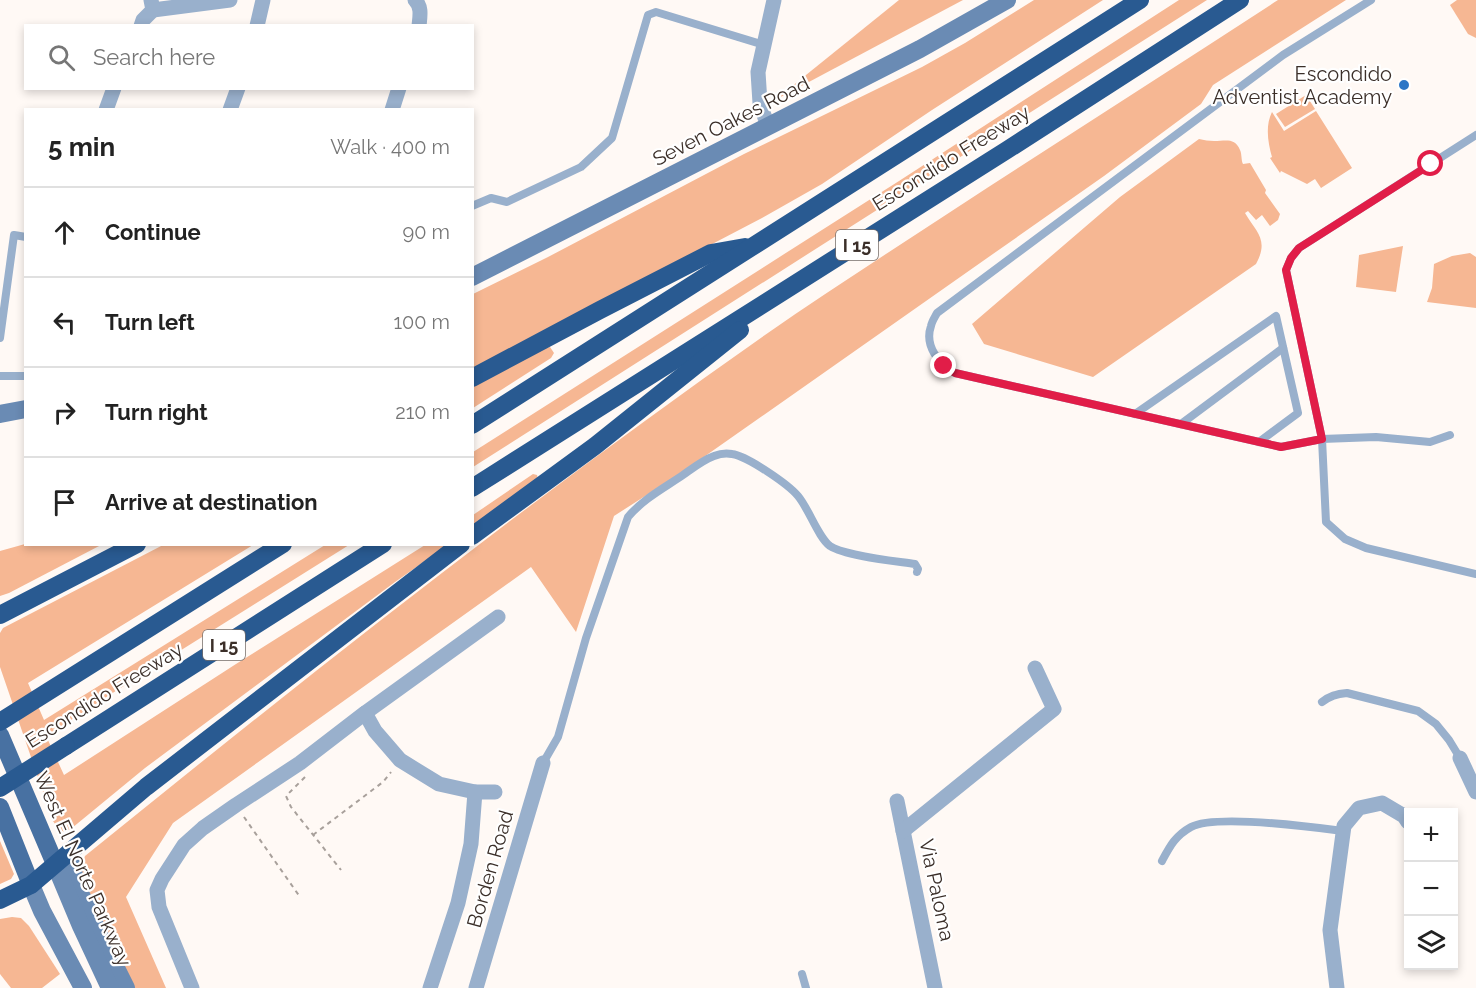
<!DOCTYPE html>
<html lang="en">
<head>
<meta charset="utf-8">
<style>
  body { margin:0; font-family:Raleway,sans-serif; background:#f6f6f6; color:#222 }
  .controls { position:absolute; right:18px; bottom:18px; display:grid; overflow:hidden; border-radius:0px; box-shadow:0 3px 9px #0003 }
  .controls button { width:54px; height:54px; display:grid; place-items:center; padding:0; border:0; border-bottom:2px solid #e0e0e0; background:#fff; color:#222; font:30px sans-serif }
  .stop { position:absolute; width:18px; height:18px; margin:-14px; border:4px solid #e11d48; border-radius:50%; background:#fff }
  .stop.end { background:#e11d48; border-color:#fff; box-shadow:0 2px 6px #0008 }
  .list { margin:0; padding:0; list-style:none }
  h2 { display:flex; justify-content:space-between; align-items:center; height:78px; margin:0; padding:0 24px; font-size:26px }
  h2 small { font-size:20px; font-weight:400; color:#767676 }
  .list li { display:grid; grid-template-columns:39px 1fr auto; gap:18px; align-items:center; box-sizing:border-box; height:90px; padding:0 24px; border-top:2px solid #e0e0e0 }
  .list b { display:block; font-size:22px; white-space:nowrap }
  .list em { font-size:20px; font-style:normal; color:#767676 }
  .icon { flex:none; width:33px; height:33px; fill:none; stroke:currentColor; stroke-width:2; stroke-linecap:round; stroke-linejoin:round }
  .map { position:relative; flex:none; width:1476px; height:988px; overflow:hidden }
  .search { position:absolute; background:#fff; box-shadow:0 3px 9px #0003; left:24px; top:24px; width:450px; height:66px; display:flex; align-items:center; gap:15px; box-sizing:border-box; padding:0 21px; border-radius:0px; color:#767676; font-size:22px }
  .panel { position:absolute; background:#fff; box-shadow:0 3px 9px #0003; left:24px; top:108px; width:450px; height:438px; border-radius:0px }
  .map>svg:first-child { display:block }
  .green { fill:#f6b793 }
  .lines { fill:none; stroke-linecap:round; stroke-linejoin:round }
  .path { stroke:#a8a09b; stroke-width:2; stroke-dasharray:4.5 4.5; stroke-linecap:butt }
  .lane { stroke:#99b0cc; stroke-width:8 }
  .street { stroke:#99b0cc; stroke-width:15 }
  .secondary { stroke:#6a8bb4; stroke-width:18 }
  .primary { stroke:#4871a2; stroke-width:18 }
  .highway { stroke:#295a91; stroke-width:18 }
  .highway-bridge { stroke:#295a91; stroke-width:18 }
  .route { stroke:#e11d48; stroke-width:8 }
  .poi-dot { fill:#2c76c6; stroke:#fff; stroke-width:2 }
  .labels { text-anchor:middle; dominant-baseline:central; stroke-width:4.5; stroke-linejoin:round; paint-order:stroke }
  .shield { fill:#fff; stroke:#766d69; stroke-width:1.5 }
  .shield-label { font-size:18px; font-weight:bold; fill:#3b2f29 }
  .poi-label { font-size:20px; fill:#3b2f29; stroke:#fff; text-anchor:end }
  .street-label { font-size:20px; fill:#3b2f29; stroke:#fff }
</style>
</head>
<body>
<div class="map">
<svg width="1476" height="988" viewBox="0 0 1476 988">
  <rect width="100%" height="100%" fill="#fff9f5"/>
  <g class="green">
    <path d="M899,0h64l-188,100z"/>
    <path d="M1034,0h69l-171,110 -110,74 -60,34 -289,151v-75l75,-37 196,-103 178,-87 43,-24z"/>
    <path d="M1179,0h28l-734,467v-15l426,-271z"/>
    <path d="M1278,0h68l-133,85 -12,19 -97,72 -423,297 -67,43 -38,116 -45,-65 -358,256 -47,74 40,91h-33l-52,-109 -1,-10 5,-13c222,-180 446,-357 680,-521 73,-51 148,-98 222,-147 97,-63 194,-125 291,-188z"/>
    <path d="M1457,0h19v38l-8,-4 -18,-29z"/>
    <path d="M1306,95l9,14 -30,18 -9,-13z"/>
    <path d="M1316,111l36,57 -31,20 -6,-9 -8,5 -26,-13 -1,2 -10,-15 2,-1c-4,-14 -7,-31 0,-45l12,19z"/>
    <path d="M1199,139c5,1 10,2 15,2 11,0 21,-4 26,9 2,4 1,10 3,14l7,-1 16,27 -1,3 15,21 -2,6 -8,6 -8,-11 -6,5 -8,-9 -3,2c12,20 24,27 11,51l-163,113 -109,-33 -12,-20 148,-127z"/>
    <path d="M1403,246l-7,46 -40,-5 3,-32z"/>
    <path d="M1470,253l6,4v51l-49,-6 5,-14 2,-24 18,-8z"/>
    <path d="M550,347l4,6 -3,5 -78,50v-22l71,-38z"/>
    <path d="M533,474l4,1 1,4 -65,48v-12z"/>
    <path d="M25,544h1l75,1 -92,48 -9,3v-45z"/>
    <path d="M163,545h90l-225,138 16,37 281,-175h24l-238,149 -60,39 -4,5 17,37 172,-111 189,-119h23l-53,37 -250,186 -73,60 -7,4 -6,-2 -6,-9 -53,-154v-34l3,-5z"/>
    <path d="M0,841l14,33 -3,5 -11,5z"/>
    <path d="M12,917l9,1 8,8 31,48 -18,14h-31l-11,-14v-55z"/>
  </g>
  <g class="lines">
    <g class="path">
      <path d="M305,777l-19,19 5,11 50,63"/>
      <path d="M244,817l56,80"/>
      <path d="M313,835l70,-53 8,-10"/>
    </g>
    <g class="lane">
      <path d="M1371,0l-88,55 -346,258c-2,4 -5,8 -6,13 -7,20 8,38 24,47l326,74 41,-8 54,-2 54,5 20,-7"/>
      <path d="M1476,135l-177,113 -8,10 -5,12 36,169 4,83 19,17 21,9 110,26"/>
      <path d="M472,206l19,-8 16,4 74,-35 31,-29 36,-123 8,-3 108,33"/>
      <path d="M0,338l14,-103 12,2"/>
      <path d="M0,376h26"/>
      <path d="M1135,414l141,-98 22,97 -39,29"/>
      <path d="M1181,424l102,-76"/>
      <path d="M1322,702c8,-6 14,-8 25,-9l71,18 18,13 13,16 11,18"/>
      <path d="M543,763l15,-26 28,-99 42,-121c15,-18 36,-29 55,-42 10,-7 20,-15 31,-19 5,-2 13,-3 18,-2 15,2 56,30 66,42 11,13 20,41 32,50 15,10 65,15 85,18l3,5 -1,3"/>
      <path d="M1162,861c8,-15 13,-25 29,-34 24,-13 122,0 152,4"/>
      <path d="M802,974l4,14"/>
    </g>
    <g class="street">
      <path d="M415,0c7,7 5,16 4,26"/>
      <path d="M153,10l77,-10"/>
      <path d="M141,26l2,-6 10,-10 -2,-10"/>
      <path d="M257,26l6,-26"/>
      <path d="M106,110l8,-22"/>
      <path d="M230,110l8,-22"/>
      <path d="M392,110l7,-22"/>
      <path d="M768,127l-8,-24 -2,-31 16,-72"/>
      <path d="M365,713l10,18 25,29 39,24 36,8h20"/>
      <path d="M1460,758l16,34"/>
      <path d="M897,801l38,187"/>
      <path d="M903,831l151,-122 -19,-41"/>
      <path d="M192,988l-33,-81 -2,-17 5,-11 22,-34 19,-17 33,-23 64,-42 65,-50 133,-96"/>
      <path d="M430,988l28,-85 13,-59 4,-52"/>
      <path d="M476,988l67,-225"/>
      <path d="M1337,988l-7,-58 14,-104 15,-18 23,-5 22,13 4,6"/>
    </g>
    <g class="secondary">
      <path d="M472,277l448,-228 87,-49"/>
      <path d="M0,414l26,-5"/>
      <path d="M70,851l5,31 25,54 26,52"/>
      <path d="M55,864l26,62 29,62"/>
      <path d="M31,885l11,26 41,77"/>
    </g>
    <g class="primary">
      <path d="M0,735l55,129"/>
      <path d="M0,807l31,78"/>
    </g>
    <g class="highway">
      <path d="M472,378l128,-68 111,-57 34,-6"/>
      <path d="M472,425l668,-425"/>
      <path d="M472,488l535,-338 233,-150"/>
      <path d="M472,536l123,-90 145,-116"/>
      <path d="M0,615l137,-71"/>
      <path d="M0,722l283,-178"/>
      <path d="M66,746l317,-202"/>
      <path d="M0,900l31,-15 115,-98 315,-243"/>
    </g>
    <path class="highway-bridge" d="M0,788l66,-42"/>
  </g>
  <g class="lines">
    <path class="route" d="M944,366l11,7 326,74 41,-8 -36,-169 5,-12 8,-10 132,-84"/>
  </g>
  <circle class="poi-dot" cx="1404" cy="85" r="6"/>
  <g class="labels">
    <g class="shield">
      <rect x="836" y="230" width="42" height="30" rx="4.5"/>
      <rect x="203" y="630" width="42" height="30" rx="4.5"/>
    </g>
    <g class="shield-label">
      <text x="857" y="245">I 15</text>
      <text x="224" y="645">I 15</text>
    </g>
    <g class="poi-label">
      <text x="1392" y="74">Escondido<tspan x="1392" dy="23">Adventist Academy</tspan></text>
    </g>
    <g class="street-label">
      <text transform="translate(731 121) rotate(-27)">Seven Oakes Road</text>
      <text transform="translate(951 158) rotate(-32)">Escondido Freeway</text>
      <text transform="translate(104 695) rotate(-32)">Escondido Freeway</text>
      <text transform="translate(83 869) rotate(66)">West El Norte Parkway</text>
      <text transform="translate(490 869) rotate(-74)">Borden Road</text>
      <text transform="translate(937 890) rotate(78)">Via Paloma</text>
    </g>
  </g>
</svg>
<div class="controls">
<button>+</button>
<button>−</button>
<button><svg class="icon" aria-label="layers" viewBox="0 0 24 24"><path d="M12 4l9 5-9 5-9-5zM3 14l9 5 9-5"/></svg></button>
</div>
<div class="stop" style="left:1431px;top:164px"></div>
<div class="stop end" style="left:944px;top:366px"></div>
<div class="search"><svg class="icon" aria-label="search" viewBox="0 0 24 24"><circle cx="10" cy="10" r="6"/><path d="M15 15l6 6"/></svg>Search here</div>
<section class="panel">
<h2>5 min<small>Walk · 400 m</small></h2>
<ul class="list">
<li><svg class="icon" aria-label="ahead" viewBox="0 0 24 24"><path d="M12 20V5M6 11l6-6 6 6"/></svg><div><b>Continue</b></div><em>90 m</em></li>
<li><svg class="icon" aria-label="left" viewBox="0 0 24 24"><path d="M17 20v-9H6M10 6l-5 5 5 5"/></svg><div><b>Turn left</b></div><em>100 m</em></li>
<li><svg class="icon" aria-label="right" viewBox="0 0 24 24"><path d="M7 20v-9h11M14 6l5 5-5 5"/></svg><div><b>Turn right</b></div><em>210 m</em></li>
<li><svg class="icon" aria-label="arrive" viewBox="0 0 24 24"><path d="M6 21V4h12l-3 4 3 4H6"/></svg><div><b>Arrive at destination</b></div></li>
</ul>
</section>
</div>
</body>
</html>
